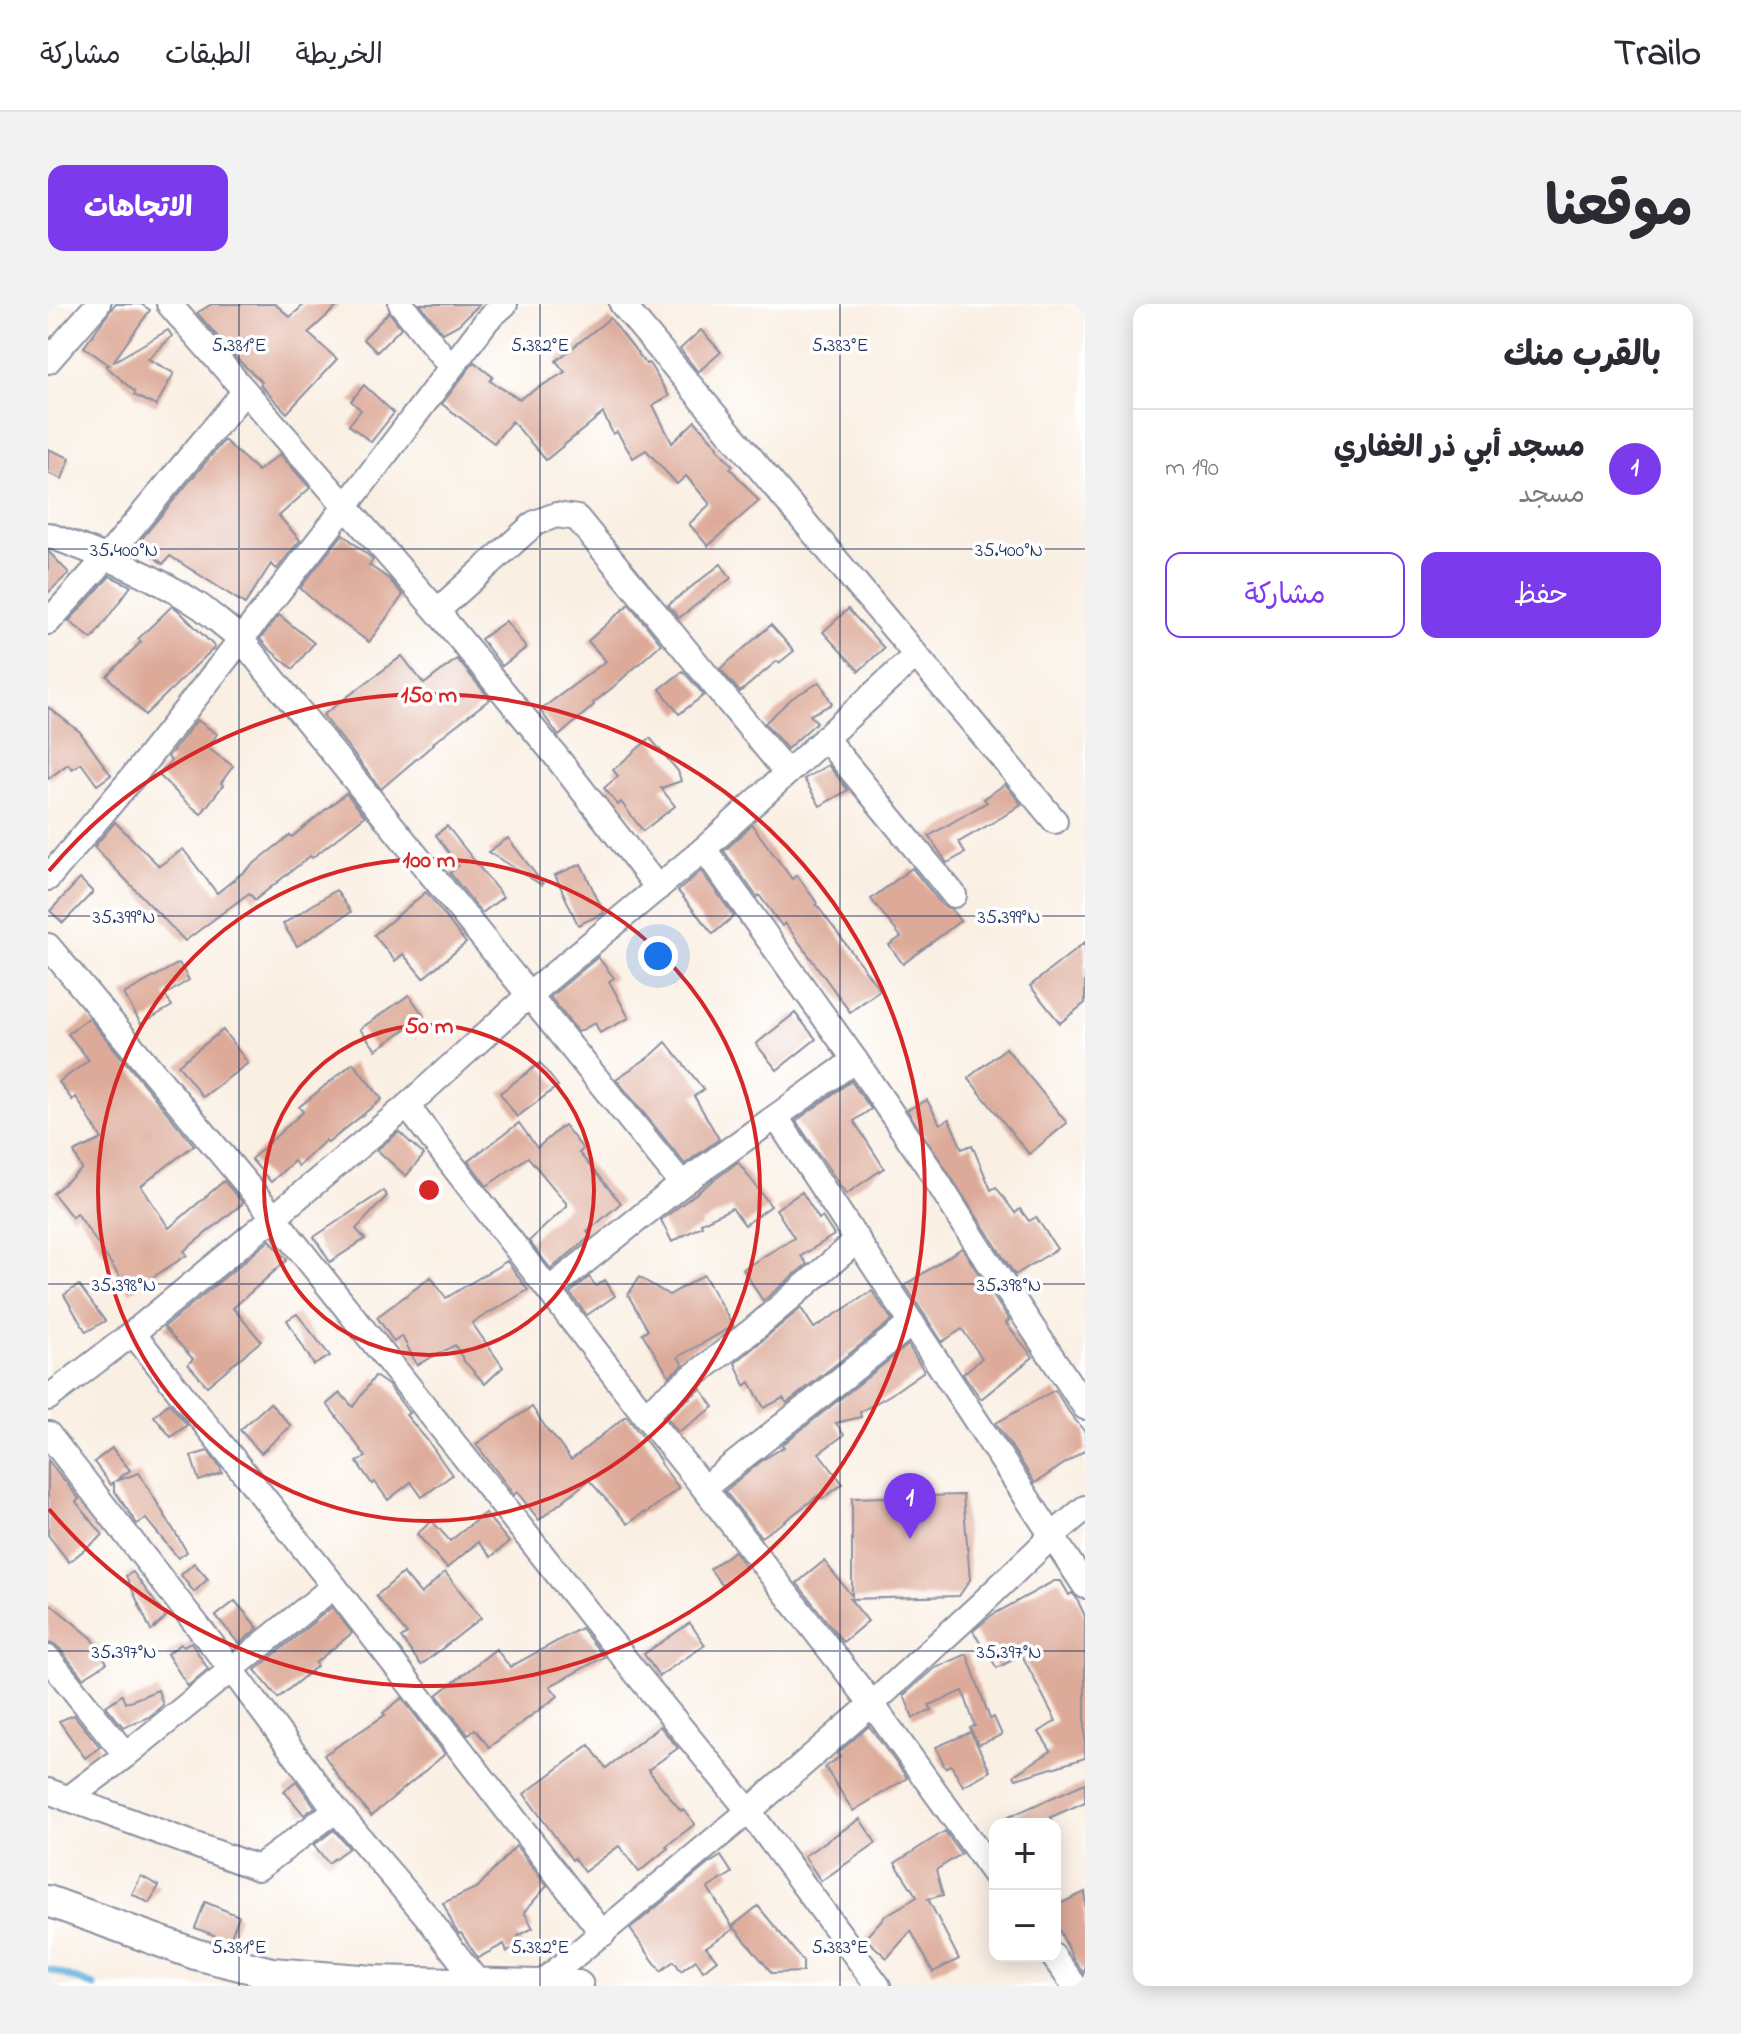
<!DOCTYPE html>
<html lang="ar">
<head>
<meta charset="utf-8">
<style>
  body { margin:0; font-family:"Indie Flower","Playpen Sans Arabic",sans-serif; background:#f2f2f3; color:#2b2b33; direction:rtl }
  .controls { position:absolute; right:24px; bottom:24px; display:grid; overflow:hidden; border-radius:16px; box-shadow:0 4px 20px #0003 }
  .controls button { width:72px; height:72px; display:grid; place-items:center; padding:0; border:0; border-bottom:2px solid #e1e1e2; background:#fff; color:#2b2b33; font:40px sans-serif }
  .you { position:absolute; left:610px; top:652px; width:28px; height:28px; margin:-20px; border:6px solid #fff; border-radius:50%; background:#1a73e8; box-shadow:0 0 0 12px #1a73e833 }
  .badge { display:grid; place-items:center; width:52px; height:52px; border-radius:50%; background:#7c3aed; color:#fff; font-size:26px; font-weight:700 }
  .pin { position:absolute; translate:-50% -66px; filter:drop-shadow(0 2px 4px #0008) }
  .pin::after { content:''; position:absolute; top:42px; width:28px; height:24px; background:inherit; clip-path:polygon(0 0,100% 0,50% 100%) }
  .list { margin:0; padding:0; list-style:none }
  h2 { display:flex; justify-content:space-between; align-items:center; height:104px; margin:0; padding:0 32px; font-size:34px }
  h2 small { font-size:26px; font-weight:400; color:#7c7c81 }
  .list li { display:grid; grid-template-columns:52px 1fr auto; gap:24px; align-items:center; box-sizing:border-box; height:120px; padding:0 32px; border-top:2px solid #e1e1e2 }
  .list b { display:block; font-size:30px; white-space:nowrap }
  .list p { margin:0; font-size:26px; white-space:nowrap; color:#7c7c81 }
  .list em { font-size:26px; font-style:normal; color:#7c7c81 }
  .actions { display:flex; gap:16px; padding:24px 32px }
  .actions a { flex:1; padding:18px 0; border:2px solid #7c3aed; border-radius:16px; text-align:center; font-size:28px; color:#7c3aed }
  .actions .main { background:#7c3aed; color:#fff }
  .map { position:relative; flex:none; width:1037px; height:1682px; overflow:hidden; direction:ltr; border-radius:16px }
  header { display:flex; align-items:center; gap:48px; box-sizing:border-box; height:112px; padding:0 40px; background:#fff; border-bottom:2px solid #e1e1e2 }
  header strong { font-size:38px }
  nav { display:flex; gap:44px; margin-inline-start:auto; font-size:28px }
  .intro { display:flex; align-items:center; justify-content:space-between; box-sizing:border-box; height:192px; padding:0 48px }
  h1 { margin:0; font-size:56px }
  .button { padding:20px 36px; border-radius:16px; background:#7c3aed; color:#fff; font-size:28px; font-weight:700 }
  main { display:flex; gap:48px; padding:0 48px }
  aside { flex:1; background:#fff; border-radius:16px; box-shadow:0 4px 20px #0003 }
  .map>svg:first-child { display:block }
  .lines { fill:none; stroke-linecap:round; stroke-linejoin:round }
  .stream { stroke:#65b1de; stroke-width:7 }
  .building { fill:#da9 }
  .minor-casing { stroke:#8a8fa0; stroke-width:28 }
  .tertiary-casing { stroke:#8a8fa0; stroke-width:34 }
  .minor { stroke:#fff; stroke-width:24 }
  .tertiary { stroke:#fff; stroke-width:30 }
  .ticks { fill:none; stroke:#1b2f5e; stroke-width:2; stroke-opacity:0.45 }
  .ring { fill:none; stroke:#d62828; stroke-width:4 }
  .ticks-label { font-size:20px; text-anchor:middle; fill:#1b2f5e; stroke:#fff; stroke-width:7; stroke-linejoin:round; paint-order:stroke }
  .centre { fill:#d62828; stroke:#fff; stroke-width:4 }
  .ring-label { font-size:24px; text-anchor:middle; font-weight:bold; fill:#d62828; stroke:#fff; stroke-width:7; stroke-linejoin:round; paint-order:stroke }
</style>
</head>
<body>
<header>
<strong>Trailo</strong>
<nav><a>الخريطة</a><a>الطبقات</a><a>مشاركة</a></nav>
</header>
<div class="intro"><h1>موقعنا</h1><a class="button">الاتجاهات</a></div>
<main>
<aside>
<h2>بالقرب منك<small></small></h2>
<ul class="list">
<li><span class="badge">1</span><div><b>مسجد أبي ذر الغفاري</b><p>مسجد</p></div><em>190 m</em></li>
</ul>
<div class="actions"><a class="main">حفظ</a><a>مشاركة</a></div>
</aside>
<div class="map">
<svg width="1037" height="1682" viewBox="0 0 1037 1682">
  <rect width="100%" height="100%" fill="#fff"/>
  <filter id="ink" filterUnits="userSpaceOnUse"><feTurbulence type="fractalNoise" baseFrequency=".0125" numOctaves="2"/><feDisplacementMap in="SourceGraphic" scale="16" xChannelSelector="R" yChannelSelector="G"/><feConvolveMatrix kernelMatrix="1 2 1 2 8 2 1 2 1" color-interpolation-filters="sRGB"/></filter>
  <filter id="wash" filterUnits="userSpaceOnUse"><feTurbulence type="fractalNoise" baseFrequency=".006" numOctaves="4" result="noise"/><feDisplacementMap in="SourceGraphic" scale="32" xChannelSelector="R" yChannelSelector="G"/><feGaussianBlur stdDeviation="1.8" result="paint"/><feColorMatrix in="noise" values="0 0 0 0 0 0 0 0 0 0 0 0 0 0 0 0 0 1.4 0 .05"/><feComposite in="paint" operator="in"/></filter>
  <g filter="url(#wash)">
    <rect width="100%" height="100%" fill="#faefe3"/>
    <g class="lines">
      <path class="stream" d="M0,1665l46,17"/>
    </g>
    <g id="blocks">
      <g class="building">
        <path d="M67,0h26l9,6 -37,52 55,-32 4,6 -24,23 26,14 -18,33 -22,-11 1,-3 -29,-26 3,-1 -25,-18z"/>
        <path d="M164,0h63l15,13 15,-13h35l-32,29 29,26 -50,54 -27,-28 2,-3 -26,-24 -39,-45z"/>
        <path d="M372,0h60l-22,21 -15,8z"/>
        <path d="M341,8l12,16 -24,24 -14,-13z"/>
        <path d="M562,14l36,46 3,-1 20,33 -16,9 19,38 23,-22 23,26 -1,1 16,18 -3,2 29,33 -51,45 -19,-22 21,-20 -24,-28 -9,8 -31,-34 -13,8 -16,-26 -4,2 -10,-21 -57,47 -34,-39 -18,22 -52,-39 32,-42 19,15 -3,4 29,18 46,-27 -9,-11z"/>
        <path d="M653,26l20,22 -23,20 -18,-23z"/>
        <path d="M316,81l30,28 -23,29 -22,-17 12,-15 -10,-9z"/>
        <path d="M176,136l34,31 22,-17 30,34 -31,28 21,24 -23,29 -6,-5 -26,40 -75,-48 -7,8 -25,-21z"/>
        <path d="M0,145l22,9 -8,21 -14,-6z"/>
        <path d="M295,230l27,23 3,3 -4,5 20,14 14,16 -34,47 -46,-33 -23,-21z"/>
        <path d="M0,247l21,22 -21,20z"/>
        <path d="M673,260l10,14 -52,40 -11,-13z"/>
        <path d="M62,272l21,10 -39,53 -23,-18z"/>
        <path d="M581,300l32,40 -49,44 -19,15 1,2 -35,31 -19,-26 66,-49 -18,-20z"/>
        <path d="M124,302l6,4 37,37 -70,68 -38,-39 34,-34 -3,-3z"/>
        <path d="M800,305l36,39 -25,23 -36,-39z"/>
        <path d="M231,311l35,28 -21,26 -24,-20 -9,-10z"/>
        <path d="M458,317l20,27 -24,18 -21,-27z"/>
        <path d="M723,321l23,26 -15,12 -2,-2 -37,31 -20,-23z"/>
        <path d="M354,352l22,28 33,-25 33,40 -57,44 1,1 -53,45 -58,-74z"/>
        <path d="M635,367l21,24 -25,19 -19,-25z"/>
        <path d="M772,378l12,22 -22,11 7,7 -30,27 -22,-26 27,-25z"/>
        <path d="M0,403l32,25 31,43 -14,10 -16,-22 -9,6 -4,-5 -20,15z"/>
        <path d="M149,416l20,14 -9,14 25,18 -12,17 2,2 -22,29 -15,-12 -28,-28 13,-13 -3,-4z"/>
        <path d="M602,434l28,33 3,10 -20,7 14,18 -32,25 -22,-29 -3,3 -14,-17 14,-12 -5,-6z"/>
        <path d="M780,461l20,25 -28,16 -16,-27z"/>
        <path d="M957,480l16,20 -17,12 -45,26 6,11 -18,10 -18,-27 58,-34 -3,-3z"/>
        <path d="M298,489l19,23 -53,42 -2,-2 -55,44 -6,-7 -64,48 -91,-94 21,-25 44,44 24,-17 34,44 73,-58 2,2z"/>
        <path d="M704,521l40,54 5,-4 20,28 -1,1 64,86 -30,22 -65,-89 -3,3 -23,-31 -2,2 -33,-46z"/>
        <path d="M399,522l56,71 -21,16 -32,-40 8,-7 -22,-31z"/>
        <path d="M460,534l35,46 -1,1 -54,-33z"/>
        <path d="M533,560l23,49 -26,12 -23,-50z"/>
        <path d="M864,564l30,37 9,4 9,12 -57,43 -14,-19 12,-8 -30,-38z"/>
        <path d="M653,567l33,45 -21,18 -35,-43z"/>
        <path d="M32,575l13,13 -30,31 -13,-12z"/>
        <path d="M288,586l15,22 -54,34 -14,-22z"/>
        <path d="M378,588l40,51 -43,35 -20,-24 -8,7 -21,-26z"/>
        <path d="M1037,638v61l-25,20 -30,-37z"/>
        <path d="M550,653l16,21 -5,3 20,37 -29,15 -5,-10 -17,9 -28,-35z"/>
        <path d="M131,659l10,17 -24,15 7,11 -31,18 -17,-30z"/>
        <path d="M361,691l15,21 -48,34 -16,-21z"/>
        <path d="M747,709l21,26 -39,31 -21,-26z"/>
        <path d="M41,714l105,127 -53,41 28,42 55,-47 19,22 -59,48 3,4 -57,37 -53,-79 -5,4 -19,-24 29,-24 -8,-17 28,-13 -26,-42 -4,3 -13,-18 30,-22 -21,-26z"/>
        <path d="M175,726l25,33 -45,34 -25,-32z"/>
        <path d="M618,738l38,48 -10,6 25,43 -34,25 -69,-85 36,-24z"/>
        <path d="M958,744l61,75 -38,31 -61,-76z"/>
        <path d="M305,759l29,36 -54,44 -2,-3 -28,26 -4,-5 -23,21 -20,-23 52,-47 -4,-5z"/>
        <path d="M492,759l18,23 -41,31 -17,-24z"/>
        <path d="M803,777l20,28 -17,12 30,47 -38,26 -50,-73z"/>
        <path d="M879,796l13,24 9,-5 13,30 10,-4 19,45 5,-3 19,26 5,-4 9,12 7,-4 21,32 -42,26 -108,-165z"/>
        <path d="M471,819l18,25 27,-23 19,24 -4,4 42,50 -34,29 4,4 -40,33 -22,-28 38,-35v-2l-39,-47 -41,29 -19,-25z"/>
        <path d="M351,828l25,23 -18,21 -29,-26z"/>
        <path d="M690,858l33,44 -26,19 -13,-17 -31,15 1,3 -30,16 -11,-22z"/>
        <path d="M335,887l4,5 -31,33 9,10 -35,23 -16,-25z"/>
        <path d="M754,888l17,27 3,-2 12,18 -33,21 6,8 -44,37 -20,-32 51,-31 -18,-29z"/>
        <path d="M222,936l17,20 -54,48 28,33 -54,45 -19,-22 5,-5 -29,-32z"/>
        <path d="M914,944l47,72 -3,3 27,34 -52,42 -18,-25 19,-16 -20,-29 -20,13 -37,-57z"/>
        <path d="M459,957l21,29 -56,33 31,44 -18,17 -21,-23 -9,-16 -38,20 -15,-29 -8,6 -17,-25 54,-40 15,21z"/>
        <path d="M656,971l29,51 -55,31 5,8 -14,11 -27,-43 6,-3 -20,-35 11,-18 30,18z"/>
        <path d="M541,973l7,9 9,-6 10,16 -28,19 -17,-22z"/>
        <path d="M31,981l26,36 -19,11 -22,-37z"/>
        <path d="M824,987l20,29 -105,83 -4,-5 -19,10 -14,-26 -5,4 -10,-23 66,-55 13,20z"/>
        <path d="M249,1010l33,42 -16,9 -27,-45z"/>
        <path d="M860,1041l16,26 -34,24 -30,17 1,5 -25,6 8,12 -25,18 24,31 -21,15 -3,-4 -34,26 -24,16 -36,-46 39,-32 20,-12 -2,-2z"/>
        <path d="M327,1072l13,9 21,28 -3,2 22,26 24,34 -30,22 -11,-15 -23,18 -13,-18 -3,2 -15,-22 9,-5 -39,-53 13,-11 13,14z"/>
        <path d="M653,1085l13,18 -36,25 -12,-16z"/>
        <path d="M1007,1086l14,22 16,20v18l-50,33 -39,-60z"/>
        <path d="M121,1099l18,22 -16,12 -17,-21z"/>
        <path d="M222,1099l21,23 -30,27 -21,-23z"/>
        <path d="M484,1103l18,27 1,-1 20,27 55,-44 26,33 9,13 -1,1 19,25 -34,26 -1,-2 -16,12 -39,-44 -50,40 -22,-28 -3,3 -38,-51z"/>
        <path d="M64,1144l18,22 -14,11 23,-8 48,79 -9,6 -32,-39 -9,5 -23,-34v-8l-3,3 -17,-23z"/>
        <path d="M160,1147l12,16 2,6 -23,8 -8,-25z"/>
        <path d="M0,1156l31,39 -3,3 27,33 -34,27 -21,-27z"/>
        <path d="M915,1191l7,85 -11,16 -109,3 18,22 -25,21 -46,-59 27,-22 28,35v-98z"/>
        <path d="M437,1209l24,29 -18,15 -13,-15 -31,26 -30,-34 15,-13 18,20z"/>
        <path d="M686,1247l12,17 -24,17 -12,-16z"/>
        <path d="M146,1259l14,16 -14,13 -13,-17z"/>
        <path d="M85,1268l33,45 -15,14 -25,-55z"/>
        <path d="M397,1268l36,46 -60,47 -20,-27 6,-4 -31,-38 27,-23 18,21z"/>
        <path d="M1006,1277h7l8,14 3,-2 4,4 9,19v142l-69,21 -2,-4 37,-24 -12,-19 17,-11 -34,-66 -25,13 -24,-37 19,-16z"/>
        <path d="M187,1297l23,27 -19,16 -23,-28z"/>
        <path d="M0,1298l44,36 15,25 -24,15 -23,-29 -6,-5 -6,-1z"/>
        <path d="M284,1303l20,26 -37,30 2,3 -39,32 -23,-28z"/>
        <path d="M642,1319l15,22 -46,31 -15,-22z"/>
        <path d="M533,1324l23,29 -54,29 8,10 -69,51 -14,-18 -7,6 -31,-40 59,-46 14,18z"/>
        <path d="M143,1338l17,27 -20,17 -21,-32 14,-10 2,2z"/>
        <path d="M919,1350l23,65 4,-2 8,18 -24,10 -8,-17 5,-2 -12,-35 -34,14 3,5 -19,8 -9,-23 29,-26z"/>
        <path d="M110,1386l5,15 -14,12 -26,10 -17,-21 16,-11 3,8z"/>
        <path d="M354,1394l43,56 -74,62 -31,-37 -16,-24 61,-40 -2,-2z"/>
        <path d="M26,1411l26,32 -15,11 -26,-37z"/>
        <path d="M612,1422l18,22 -30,22 33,41 2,-2 12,15 -29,22 2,2 -29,24 -20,-26 -35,26 -10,-14 -2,2 -48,-66 65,-49 17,23z"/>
        <path d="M821,1422l38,52 -54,33 -28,-44 15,-10 -3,-3z"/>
        <path d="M923,1428l19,39 -27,15 -12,-21 -6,3 -9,-21z"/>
        <path d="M248,1477l19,26 -11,8 -20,-24z"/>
        <path d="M1037,1479v19l-34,15 3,7h-61z"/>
        <path d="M812,1515l16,24 -55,38 -17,-25z"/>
        <path d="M286,1526l15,18 -21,15 -14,-18z"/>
        <path d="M897,1527l16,23 -25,16 7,25 -15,4 31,60 -26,13 -22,-41 -24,27 -22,-20 20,-22 32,-19 -22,-34z"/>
        <path d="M468,1542l31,40 -23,26 9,16 -15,8 4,9 -15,7 -3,-8 -26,14 -17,-25 -2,1 -5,-7 -11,-24 35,-16z"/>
        <path d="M673,1552l11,17 -24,15 26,41 -28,18 11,13 -14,11 -7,-11 -15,11 -7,-10 -13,10 -31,-42 78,-65z"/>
        <path d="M93,1572l18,10 -10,17 -17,-9z"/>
        <path d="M1037,1588v82l-12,-16 -18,-36v-16z"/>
        <path d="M157,1598l34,14 -10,25 -34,-13z"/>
        <path d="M710,1602l45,55v11l-31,1 -39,-47z"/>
      </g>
    </g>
  </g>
  <g filter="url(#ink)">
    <use href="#blocks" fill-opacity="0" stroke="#8a8fa0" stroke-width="2"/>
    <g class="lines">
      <g class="minor-casing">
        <g id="minor">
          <path d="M121,0l268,307 118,144 103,133"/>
          <path d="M353,0l50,63"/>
          <path d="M574,0l433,517"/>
          <path d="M0,57l50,-57"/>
          <path d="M0,231c52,19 106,40 153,72 13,10 26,21 39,31l442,546"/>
          <path d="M389,307l98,-88 21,-8 21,3 210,255"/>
          <path d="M0,318l59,-65 138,-166"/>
          <path d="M777,434l129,157"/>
          <path d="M656,545l151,211 72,105 51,81 107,161"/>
          <path d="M0,574l84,-100 214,-272 142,-187 17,-15"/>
          <path d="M0,642l226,271 -141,116 -85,65"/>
          <path d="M359,802l237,308 60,74"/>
          <path d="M728,813l309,469"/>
          <path d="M501,986l133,-106 173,-124"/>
          <path d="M864,1019l-208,165 168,216 123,171"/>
          <path d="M85,1029l201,253 269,348"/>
          <path d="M596,1110l110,-85 104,-89"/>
          <path d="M0,1130l184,236 104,140 88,103 55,71"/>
          <path d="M0,1354l78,97 -58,44"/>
          <path d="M78,1451l208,-169"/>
          <path d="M0,1487l210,77 78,-58"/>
          <path d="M1005,1652l22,30"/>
          <path d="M491,1681l210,-174 123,-107 108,-99 71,-68 34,-29"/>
          <path d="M830,1682l-129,-175 -113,-138 -362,-456 133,-111 122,-111 175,-146 212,-194"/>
        </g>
      </g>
      <g class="tertiary-casing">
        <path id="tertiary" d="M0,1597l147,53 77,19 101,8 205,5"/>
      </g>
      <use href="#minor" class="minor"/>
      <use href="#tertiary" class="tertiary"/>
    </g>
  </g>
  <path class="ticks" d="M191,0v1682M492,0v1682M792,0v1682M0,245h1037M0,612h1037M0,980h1037M0,1347h1037"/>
  <g class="ring">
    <circle cx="381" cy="886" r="165"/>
    <circle cx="381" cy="886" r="331"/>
    <path d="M1 567A496 496 0 1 1 1 1205"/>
  </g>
  <g class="ticks-label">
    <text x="191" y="47">5.381°E</text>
    <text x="492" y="47">5.382°E</text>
    <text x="792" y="47">5.383°E</text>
    <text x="76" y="252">35.400°N</text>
    <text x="961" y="252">35.400°N</text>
    <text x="76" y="619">35.399°N</text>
    <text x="961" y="619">35.399°N</text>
    <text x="76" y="987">35.398°N</text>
    <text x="961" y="987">35.398°N</text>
    <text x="76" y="1354">35.397°N</text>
    <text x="961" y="1354">35.397°N</text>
    <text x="191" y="1649">5.381°E</text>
    <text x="492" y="1649">5.382°E</text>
    <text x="792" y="1649">5.383°E</text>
  </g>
  <circle cx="381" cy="886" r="12" class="centre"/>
  <g class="ring-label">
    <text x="381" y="398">150 m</text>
    <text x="381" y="563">100 m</text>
    <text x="381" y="729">50 m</text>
  </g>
</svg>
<div class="controls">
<button>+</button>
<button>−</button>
</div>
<div class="you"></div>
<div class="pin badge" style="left:862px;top:1235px">1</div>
</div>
</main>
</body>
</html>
